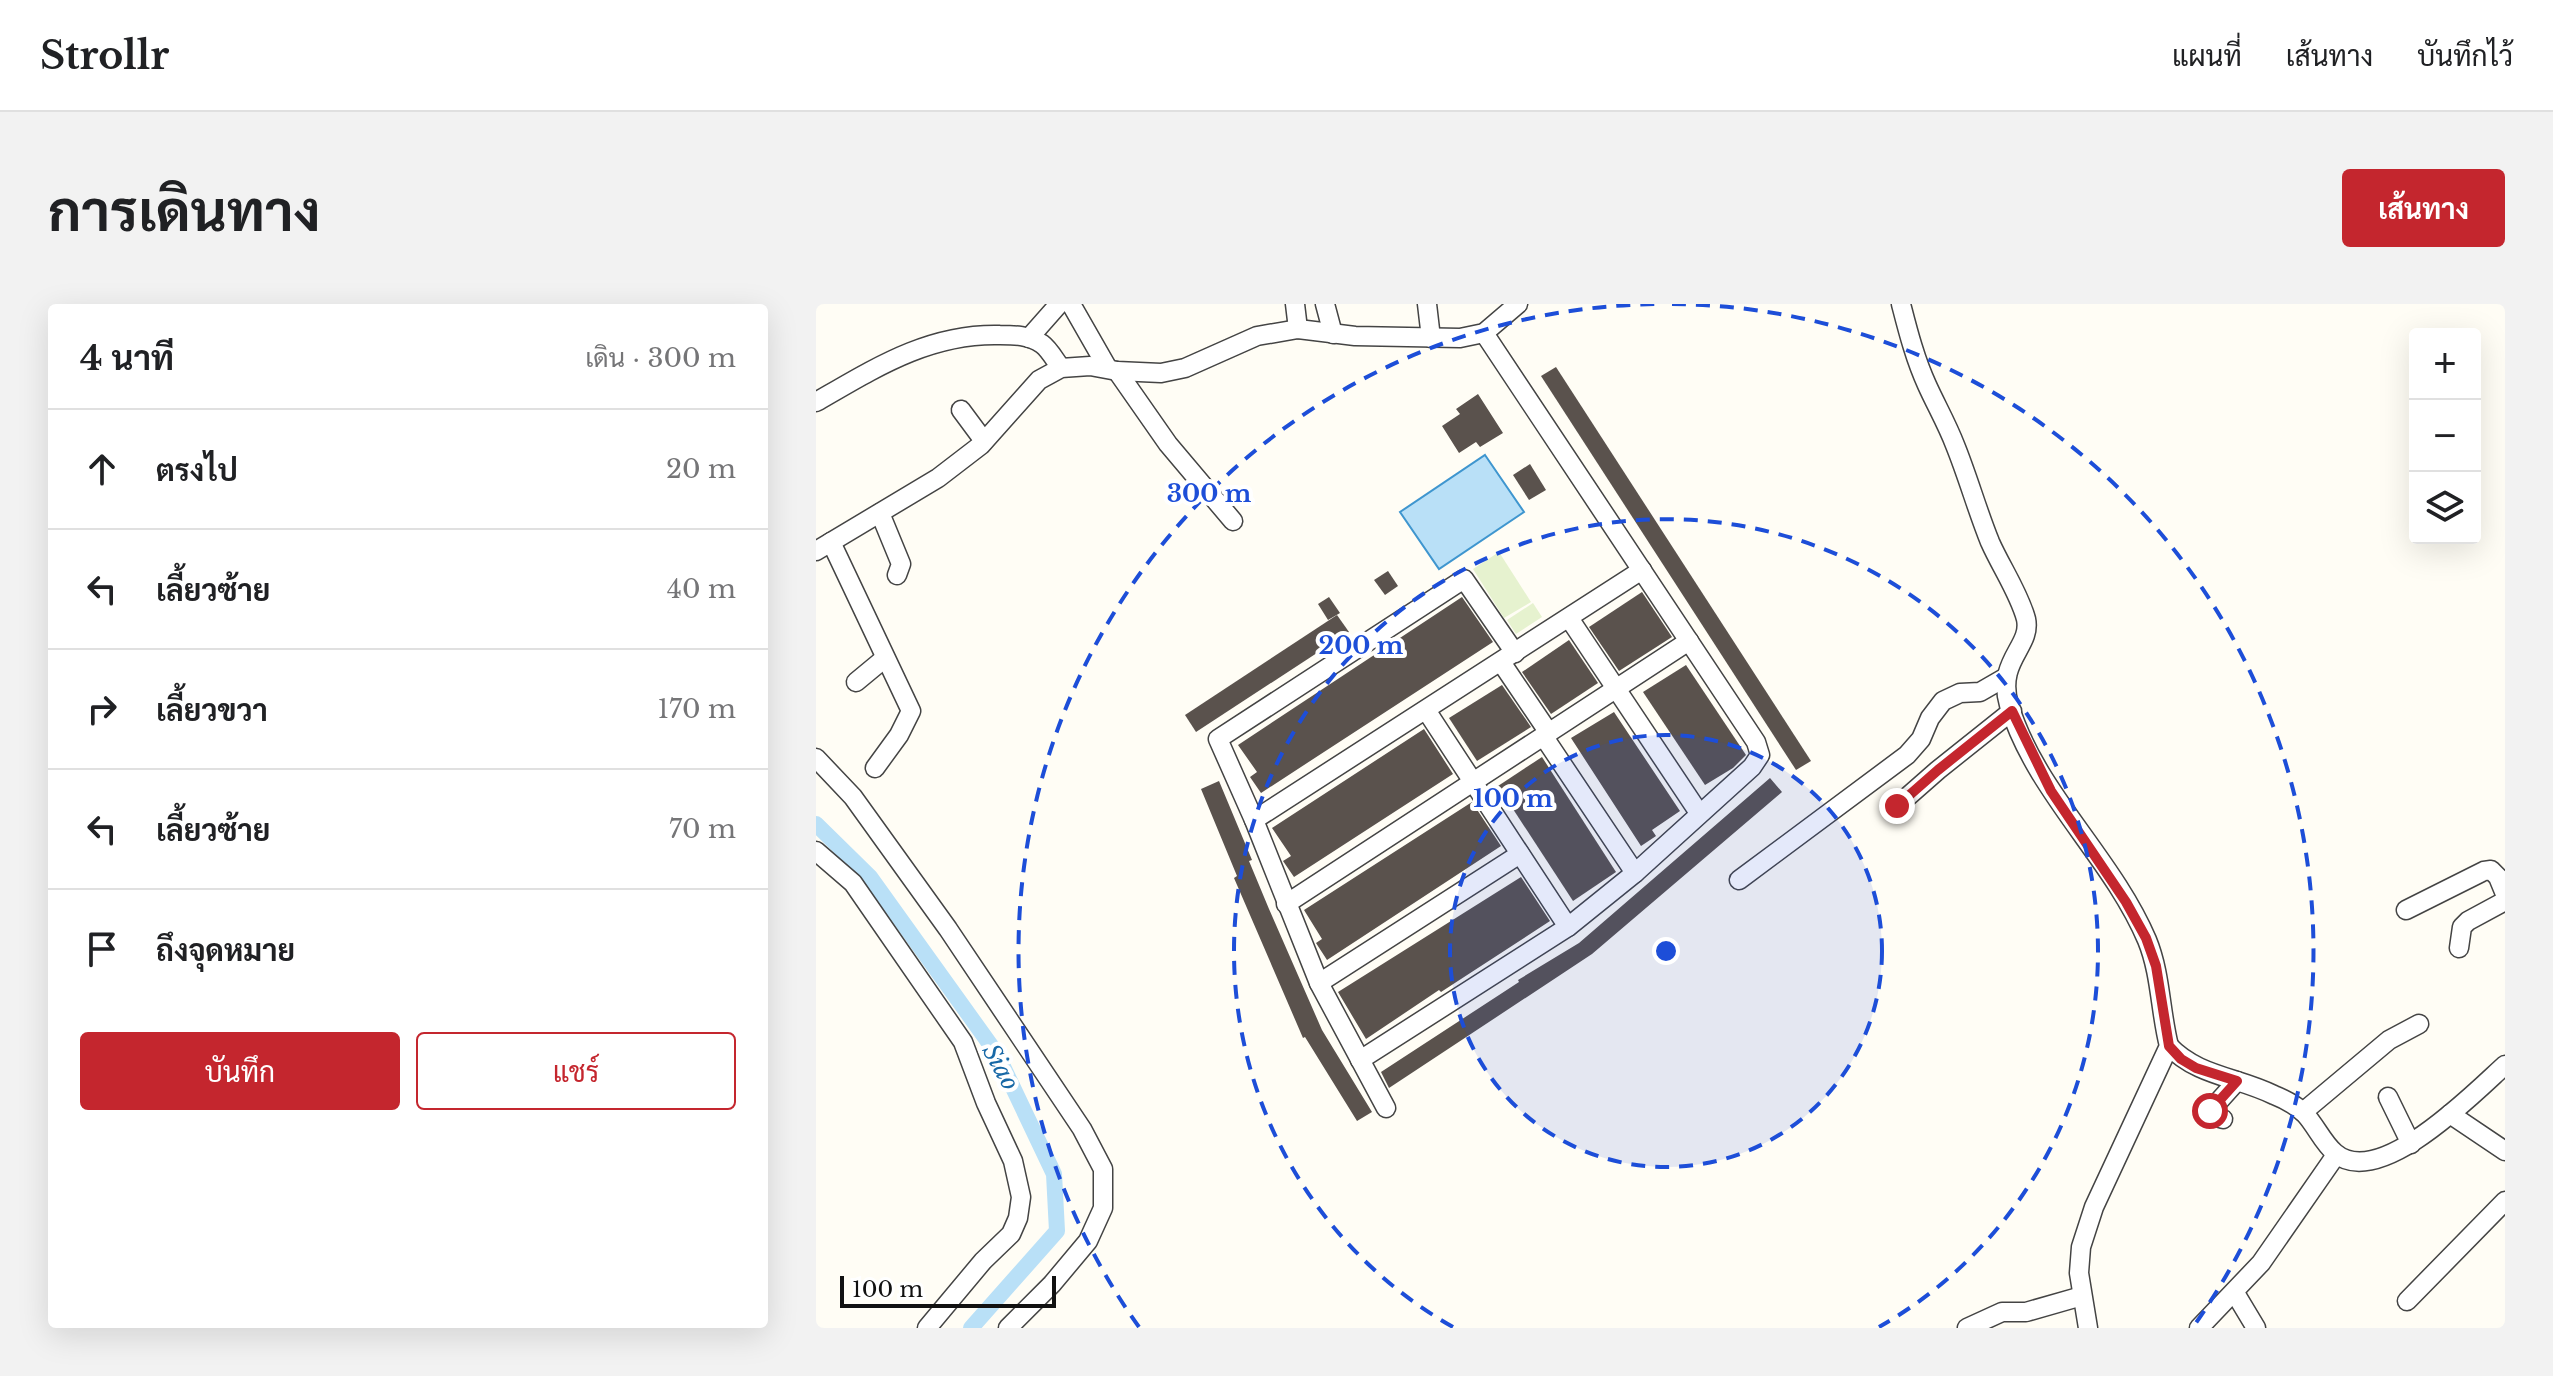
<!DOCTYPE html>
<html lang="th">
<head>
<meta charset="utf-8">
<style>
  body { margin:0; font-family:"Libre Baskerville",Sarabun,serif; background:#f2f2f2; color:#202124 }
  .controls { position:absolute; right:24px; top:24px; display:grid; overflow:hidden; border-radius:8px; box-shadow:0 8px 32px #0002 }
  .controls button { width:72px; height:72px; display:grid; place-items:center; padding:0; border:0; border-bottom:2px solid #e0e0e0; background:#fff; color:#202124; font:40px sans-serif }
  .scale { position:absolute; left:24px; bottom:20px; width:216px; box-sizing:border-box; padding-left:8px; border:4px solid #111; border-top:0; font-size:22px; line-height:28px; white-space:nowrap; color:#111; -webkit-text-stroke:6px #fff; paint-order:stroke }
  .stop { position:absolute; width:24px; height:24px; margin:-18px; border:6px solid #c4262e; border-radius:50%; background:#fff }
  .stop.end { background:#c4262e; border-color:#fff; box-shadow:0 2px 8px #0008 }
  .list { margin:0; padding:0; list-style:none }
  h2 { display:flex; justify-content:space-between; align-items:center; height:104px; margin:0; padding:0 32px; font-size:34px }
  h2 small { font-size:26px; font-weight:400; color:#757577 }
  .list li { display:grid; grid-template-columns:52px 1fr auto; gap:24px; align-items:center; box-sizing:border-box; height:120px; padding:0 32px; border-top:2px solid #e0e0e0 }
  .list b { display:block; font-size:30px; white-space:nowrap }
  .list em { font-size:26px; font-style:normal; color:#757577 }
  .actions { display:flex; gap:16px; padding:24px 32px }
  .actions a { flex:1; padding:18px 0; border:2px solid #c4262e; border-radius:8px; text-align:center; font-size:28px; color:#c4262e }
  .actions .main { background:#c4262e; color:#fff }
  .icon { flex:none; width:44px; height:44px; fill:none; stroke:currentColor; stroke-width:2; stroke-linecap:round; stroke-linejoin:round }
  .map { position:relative; flex:none; width:1689px; height:1024px; overflow:hidden; border-radius:8px }
  header { display:flex; align-items:center; gap:48px; box-sizing:border-box; height:112px; padding:0 40px; background:#fff; border-bottom:2px solid #e0e0e0 }
  header strong { font-size:38px }
  nav { display:flex; gap:44px; margin-inline-start:auto; font-size:28px }
  .intro { display:flex; align-items:center; justify-content:space-between; box-sizing:border-box; height:192px; padding:0 48px }
  h1 { margin:0; font-size:56px }
  .button { padding:20px 36px; border-radius:8px; background:#c4262e; color:#fff; font-size:28px; font-weight:700 }
  main { display:flex; gap:48px; padding:0 48px }
  aside { flex:1; background:#fff; border-radius:8px; box-shadow:0 8px 32px #0002 }
  .map>svg:first-child { display:block }
  .pitch { fill:#e6f2cf }
  .water { fill:#b9e0f7; stroke:#3f96cf; stroke-width:2 }
  .lines { fill:none; stroke-linecap:round; stroke-linejoin:round }
  .canal { stroke:#b9e0f7; stroke-width:16 }
  .building { fill:#5a524d }
  .minor-casing { stroke:#444; stroke-width:21 }
  .minor { stroke:#fff; stroke-width:18 }
  .route { stroke:#c4262e; stroke-width:10 }
  .ring { fill:none; stroke:#1d4ed8; stroke-width:4; stroke-dasharray:14 10 }
  .labels { text-anchor:middle; dominant-baseline:central; stroke-width:8; stroke-linejoin:round; paint-order:stroke }
  .water-label { font-size:24px; font-style:italic; fill:#1768a6; stroke:#fff }
  .centre { fill:#1d4ed8; stroke:#fff; stroke-width:4 }
  .ring-label { font-size:24px; text-anchor:middle; font-weight:bold; fill:#1d4ed8; stroke:#fff; stroke-width:8; stroke-linejoin:round; paint-order:stroke }
</style>
</head>
<body>
<header>
<strong>Strollr</strong>
<nav><a>แผนที่</a><a>เส้นทาง</a><a>บันทึกไว้</a></nav>
</header>
<div class="intro"><h1>การเดินทาง</h1><a class="button">เส้นทาง</a></div>
<main>
<aside>
<h2>4 นาที<small>เดิน · 300 m</small></h2>
<ul class="list">
<li><svg class="icon" aria-label="ahead" viewBox="0 0 24 24"><path d="M12 20V5M6 11l6-6 6 6"/></svg><div><b>ตรงไป</b></div><em>20 m</em></li>
<li><svg class="icon" aria-label="left" viewBox="0 0 24 24"><path d="M17 20v-9H6M10 6l-5 5 5 5"/></svg><div><b>เลี้ยวซ้าย</b></div><em>40 m</em></li>
<li><svg class="icon" aria-label="right" viewBox="0 0 24 24"><path d="M7 20v-9h11M14 6l5 5-5 5"/></svg><div><b>เลี้ยวขวา</b></div><em>170 m</em></li>
<li><svg class="icon" aria-label="left" viewBox="0 0 24 24"><path d="M17 20v-9H6M10 6l-5 5 5 5"/></svg><div><b>เลี้ยวซ้าย</b></div><em>70 m</em></li>
<li><svg class="icon" aria-label="arrive" viewBox="0 0 24 24"><path d="M6 21V4h12l-3 4 3 4H6"/></svg><div><b>ถึงจุดหมาย</b></div></li>
</ul>
<div class="actions"><a class="main">บันทึก</a><a>แชร์</a></div>
</aside>
<div class="map">
<svg width="1689" height="1024" viewBox="0 0 1689 1024">
  <rect width="100%" height="100%" fill="#fffdf5"/>
  <g class="pitch">
    <path d="M683,248l32,50 -27,16 -31,-49z"/>
    <path d="M717,299l9,14 -26,17 -9,-14z"/>
  </g>
  <path class="water" d="M669,151l39,57 -85,57 -39,-57z"/>
  <g class="lines">
    <path class="canal" d="M0,520l54,53 127,177 57,120 3,57 -86,97"/>
  </g>
  <g class="building">
    <path d="M740,63l255,394 -15,9 -255,-394z"/>
    <path d="M662,90l25,39 -23,14 -4,-5 -17,11 -17,-27 18,-12 -4,-5z"/>
    <path d="M714,160l16,26 -17,10 -16,-25z"/>
    <path d="M572,267l10,15 -13,9 -11,-15z"/>
    <path d="M826,288l30,45 -53,34 -30,-44z"/>
    <path d="M513,293l11,16 -12,7 -10,-16z"/>
    <path d="M646,293l31,45 -232,151 -11,-16 7,-5 -19,-27z"/>
    <path d="M521,311l12,17 -153,100 -11,-17z"/>
    <path d="M753,336l29,43 -47,31 -29,-42z"/>
    <path d="M870,361l60,90 -13,13 -28,17 -62,-93z"/>
    <path d="M686,381l29,42 -54,34 -28,-43z"/>
    <path d="M798,408l66,99 -28,19 4,6 -15,10 -70,-108z"/>
    <path d="M608,425l29,45 -159,103 -11,-16 8,-5 -19,-28z"/>
    <path d="M726,453l74,115 -43,29 -75,-115z"/>
    <path d="M954,474l12,14 -190,162 -203,134 -8,-16 138,-90 -1,-2 61,-37z"/>
    <path d="M403,477l33,79 -3,1 20,48 53,121 50,82 -15,9 -52,-84 -2,1 -69,-160 3,-2 -36,-87z"/>
    <path d="M656,498l29,44 -174,114 -11,-17 6,-4 -18,-29z"/>
    <path d="M705,573l29,44 -109,71 -2,-2 -73,49 -28,-47z"/>
  </g>
  <g class="lines">
    <g class="minor-casing">
      <g id="minor">
        <path d="M255,0l36,63"/>
        <path d="M479,0l3,25"/>
        <path d="M509,0l8,30"/>
        <path d="M611,0l4,34"/>
        <path d="M1085,0c7,27 14,55 26,81 9,20 20,39 28,60 13,32 22,65 35,97 11,25 29,51 36,77 6,28 -30,41 -17,86 27,88 102,151 138,235 14,34 13,71 22,106l-75,161 -13,40 -2,26 9,55"/>
        <path d="M213,34l30,-34"/>
        <path d="M301,67l51,73 65,77"/>
        <path d="M0,98c59,-34 113,-69 184,-67 14,0 29,0 42,9 7,5 13,16 19,24"/>
        <path d="M145,106l23,31"/>
        <path d="M64,209l21,51 -4,11"/>
        <path d="M15,238l80,169 -12,24 -24,33"/>
        <path d="M0,247l122,-73 43,-33 58,-65 22,-12 29,-2 27,5 44,2 24,-5 72,-32 41,-7 57,7 105,2 24,-5 34,-29"/>
        <path d="M753,314l130,195"/>
        <path d="M685,358l48,71"/>
        <path d="M40,378l29,-24"/>
        <path d="M610,406l142,217"/>
        <path d="M728,433l91,136"/>
        <path d="M0,454l37,39 95,132 134,200 21,40v39l-15,33 -36,43 -44,44"/>
        <path d="M1081,502l41,-36 74,-59"/>
        <path d="M438,516l388,-250"/>
        <path d="M0,547l37,32 110,159 23,61 27,58 8,36 -3,21 -7,16 -28,27 -56,67"/>
        <path d="M923,576l168,-125 14,-16 9,-21 13,-17 17,-8 20,-1 26,-15"/>
        <path d="M470,600l403,-263"/>
        <path d="M1590,606l78,-39 7,-1 7,7 7,17"/>
        <path d="M1643,644l3,-21 6,-6 37,-20"/>
        <path d="M503,679l201,-129"/>
        <path d="M1353,742c28,30 69,31 105,49 10,4 23,11 31,19 11,12 18,29 30,39 44,38 140,-61 170,-88"/>
        <path d="M544,756l208,-133 67,-54 117,-106 8,-12 -4,-13 -272,-409"/>
        <path d="M1572,793l23,47"/>
        <path d="M570,804l-67,-125 -65,-163 -36,-81 246,-160 51,74"/>
        <path d="M1487,808l86,-72 30,-16"/>
        <path d="M1634,810l55,37"/>
        <path d="M1407,815l-10,-3 -3,-5 27,-30"/>
        <path d="M1419,989l21,35"/>
        <path d="M1591,997l98,-100"/>
        <path d="M1151,1024l35,-16h24l56,-16"/>
        <path d="M1383,1024l62,-65 75,-108"/>
      </g>
    </g>
    <use href="#minor" class="minor"/>
  </g>
  <g class="lines">
    <path class="route" d="M1081,502l41,-36 74,-59 39,80 75,111 20,36 10,28 13,80 12,13 15,9 41,13 -27,30"/>
  </g>
  <circle cx="850" cy="647" r="216" fill="#1d4ed8" fill-opacity=".12"/>
  <g class="ring">
    <circle cx="850" cy="647" r="216"/>
    <path d="M637 1023A432 432 0 1 1 1063 1023"/>
    <path d="M323 1023A647 647 0 0 1 844 0M856 0A647 647 0 0 1 1377 1023"/>
  </g>
  <g class="labels">
    <g class="water-label">
      <text transform="translate(185 763) rotate(61)">Siao</text>
    </g>
  </g>
  <circle cx="850" cy="647" r="12" class="centre"/>
  <g class="ring-label">
    <text x="393" y="198">300 m</text>
    <text x="545" y="350">200 m</text>
    <text x="697" y="503">100 m</text>
  </g>
</svg>
<div class="controls">
<button>+</button>
<button>−</button>
<button><svg class="icon" aria-label="layers" viewBox="0 0 24 24"><path d="M12 4l9 5-9 5-9-5zM3 14l9 5 9-5"/></svg></button>
</div>
<div class="scale">100 m</div>
<div class="stop" style="left:1394px;top:807px"></div>
<div class="stop end" style="left:1081px;top:502px"></div>
</div>
</main>
</body>
</html>
